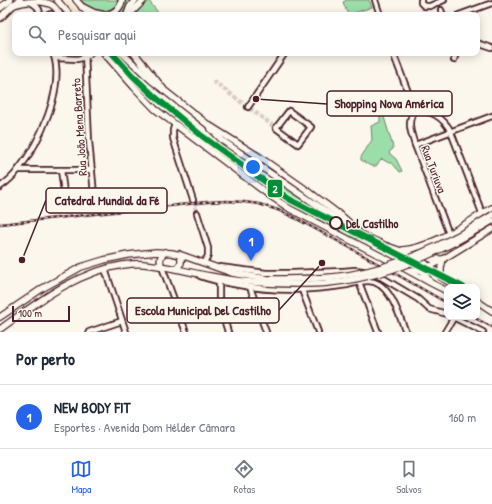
<!DOCTYPE html>
<html lang="pt">
<head>
<meta charset="utf-8">
<style>
  body { margin:0; font-family:"Patrick Hand",sans-serif; background:#f6f6f7; color:#1f2937 }
  .controls { position:absolute; right:12px; bottom:12px; display:grid; overflow:hidden; border-radius:8px; box-shadow:0 2px 10px #0003 }
  .controls button { width:36px; height:36px; display:grid; place-items:center; padding:0; border:0; border-bottom:1px solid #e0e1e3; background:#fff; color:#1f2937; font:20px sans-serif }
  .scale { position:absolute; left:12px; bottom:10px; width:58px; box-sizing:border-box; padding-left:4px; border:2px solid #4a1f2b; border-top:0; font-size:11px; line-height:14px; white-space:nowrap; color:#4a1f2b; -webkit-text-stroke:3px #fbf7ec; paint-order:stroke }
  .you { position:absolute; left:253px; top:167px; width:14px; height:14px; margin:-10px; border:3px solid #fff; border-radius:50%; background:#1a73e8; box-shadow:0 0 0 6px #1a73e833 }
  .badge { display:grid; place-items:center; width:26px; height:26px; border-radius:50%; background:#2563eb; color:#fff; font-size:13px; font-weight:700 }
  .pin { position:absolute; translate:-50% -33px; filter:drop-shadow(0 1px 2px #0008) }
  .pin::after { content:''; position:absolute; top:21px; width:14px; height:12px; background:inherit; clip-path:polygon(0 0,100% 0,50% 100%) }
  .list { margin:0; padding:0; list-style:none }
  h2 { display:flex; justify-content:space-between; align-items:center; height:52px; margin:0; padding:0 16px; font-size:17px }
  h2 small { font-size:13px; font-weight:400; color:#747a83 }
  .list li { display:grid; grid-template-columns:26px 1fr auto; gap:12px; align-items:center; box-sizing:border-box; height:64px; padding:0 16px; border-top:1px solid #e0e1e3 }
  .list b { display:block; font-size:15px; white-space:nowrap }
  .list p { margin:0; font-size:13px; white-space:nowrap; color:#747a83 }
  .list em { font-size:13px; font-style:normal; color:#747a83 }
  .icon { flex:none; width:22px; height:22px; fill:none; stroke:currentColor; stroke-width:2; stroke-linecap:round; stroke-linejoin:round }
  .map { position:relative; flex:none; width:492px; height:332px; overflow:hidden }
  .search { position:absolute; background:#fff; box-shadow:0 2px 10px #0003; left:12px; right:12px; top:12px; height:44px; display:flex; align-items:center; gap:10px; box-sizing:border-box; padding:0 14px; border-radius:8px; color:#747a83; font-size:15px }
  .sheet { height:116px; background:#fff }
  nav { display:flex; justify-content:space-around; align-items:center; box-sizing:border-box; height:56px; border-top:1px solid #e0e1e3; background:#fff; font-size:11px; color:#747a83 }
  nav a { display:grid; justify-items:center; gap:2px }
  nav .on { color:#2563eb }
  .map>svg:first-child { display:block }
  .built { fill:#f7e8d4 }
  .green { fill:#9cdea9; stroke:#737e6a }
  .lines { fill:none; stroke-linecap:round; stroke-linejoin:round }
  .minor-tunnel { stroke:#d8ccc5; stroke-width:4.5; stroke-dasharray:4.5 2; stroke-linecap:butt }
  .minor-casing { stroke:#4a1f2b; stroke-width:8 }
  .major-casing { stroke:#4a1f2b; stroke-width:8 }
  .highway-casing { stroke:#4a1f2b; stroke-width:9 }
  .minor { stroke:#fbf7ec; stroke-width:4.5 }
  .major { stroke:#fbf7ec; stroke-width:5.5 }
  .highway { stroke:#fbf7ec; stroke-width:6 }
  .rail-casing { stroke:#4a1f2b; stroke-width:2.5 }
  .rail { stroke:#fbf7ec; stroke-width:1; stroke-dasharray:3; stroke-linecap:butt }
  .major-bridge-casing { stroke:#4a1f2b; stroke-width:8; stroke-linecap:butt }
  .major-bridge { stroke:#fbf7ec; stroke-width:5.5 }
  .metro-1-casing { stroke:#fbf7ec; stroke-width:9 }
  .metro-1 { stroke:#028f34; stroke-width:6 }
  .stop-dot { fill:#fbf7ec; stroke:#4a1f2b; stroke-width:2 }
  .labels { text-anchor:middle; dominant-baseline:central; stroke-width:3; stroke-linejoin:round; paint-order:stroke }
  .street-label { font-size:12px; fill:#4a1f2b; stroke:#fbf7ec }
  .stop-label { font-size:12px; font-weight:bold; fill:#4a1f2b; stroke:#fbf7ec; text-anchor:start }
  .leader { fill:none; stroke:#4a1f2b; stroke-width:1.5 }
  .callout-dot { fill:#4a1f2b; stroke:#fbf7ec; stroke-width:1.5 }
  .callout { fill:#fbf7ec; stroke:#4a1f2b; stroke-width:1.5 }
  .callout-label { font-size:13px; text-anchor:middle; font-weight:bold; fill:#4a1f2b }
  .line-badge { stroke:#fbf7ec; stroke-width:1.5 }
  .badge-label { font-size:11px; text-anchor:middle; font-weight:bold; fill:#fff }
</style>
</head>
<body>
<div class="map">
<svg width="492" height="332" viewBox="0 0 492 332">
  <rect width="100%" height="100%" fill="#fbf7ec"/>
  <filter id="ink" filterUnits="userSpaceOnUse"><feTurbulence type="fractalNoise" baseFrequency=".025" numOctaves="2"/><feDisplacementMap in="SourceGraphic" scale="8" xChannelSelector="R" yChannelSelector="G"/><feConvolveMatrix kernelMatrix="1 2 1 2 8 2 1 2 1" color-interpolation-filters="sRGB"/></filter>
  <g filter="url(#ink)">
    <g class="built">
      <path d="M59,0h10l12,15h-9z"/>
      <path d="M107,53h9l39,42 -5,5z"/>
      <path d="M255,173l35,25 -3,4 -35,-25z"/>
    </g>
    <g class="green">
      <path d="M81,0h39l-2,5 -5,6 -11,2 -14,-6z"/>
      <path d="M125,0h7l-8,15h-10c7,-4 9,-8 11,-15z"/>
      <path d="M148,0l9,11v3l-2,1h-20z"/>
      <path d="M347,0h22l3,7 -24,8 -5,-13z"/>
      <path d="M378,103h2l1,4 12,40v2l-3,2 -1,2 7,6 6,12 -1,1h-1l-8,-9h-3l-7,-4 -2,2 -4,5c-6,1 -10,-3 -15,-6v-3l11,-17 -1,-14 9,-4v-6l-2,-5z"/>
      <path d="M274,177l84,61 -3,1 -67,-36 3,-6 -11,-9v-2l-6,-4z"/>
    </g>
    <g class="lines">
      <g class="minor-tunnel">
        <path d="M213,81l63,47"/>
        <path d="M193,200l4,13"/>
      </g>
      <g class="minor-casing">
        <g id="minor">
          <path d="M375,0l5,15"/>
          <path d="M421,0v3l3,3h6l14,-6"/>
          <path d="M30,2c6,3 10,6 10,13"/>
          <path d="M441,10l2,5"/>
          <path d="M48,15l3,-1 4,1"/>
          <path d="M459,15l33,-12"/>
          <path d="M477,43l15,5"/>
          <path d="M85,53l4,88 5,53c2,4 4,4 8,5l50,-5"/>
          <path d="M393,53l22,57"/>
          <path d="M55,58l23,1 7,-2"/>
          <path d="M454,60l2,-7"/>
          <path d="M248,107l37,-54"/>
          <path d="M415,110c-9,11 -4,23 0,35l34,89"/>
          <path d="M415,110c16,0 29,8 36,22l31,81"/>
          <path d="M289,111l22,16 -13,17 -22,-16z"/>
          <path d="M175,124l-2,6v8l20,62"/>
          <path d="M415,145l77,-29"/>
          <path d="M18,170h74"/>
          <path d="M61,170l4,29"/>
          <path d="M0,187c7,-5 13,-10 18,-17 21,-26 48,-83 35,-117"/>
          <path d="M197,213l11,35v8l-4,6"/>
          <path d="M162,267l24,65"/>
          <path d="M105,269l21,63"/>
          <path d="M343,271l12,-1 8,1"/>
          <path d="M374,275l7,2 37,22 11,10 18,5"/>
          <path d="M200,276c13,5 26,7 39,9 36,7 71,6 108,0l3,-7 -2,-4 -6,-3 -49,2h-27l-46,-6"/>
          <path d="M219,282v21l9,29"/>
          <path d="M359,282l19,50"/>
          <path d="M347,285c6,-1 14,-4 21,-4 22,0 31,35 38,51"/>
          <path d="M250,287l16,45"/>
          <path d="M302,290l16,42"/>
          <path d="M453,317l30,15"/>
          <path d="M89,332l33,-11"/>
          <path d="M445,332l9,-15"/>
        </g>
      </g>
      <g class="major-casing">
        <g id="major">
          <path d="M57,0l13,15"/>
          <path d="M76,0l13,15"/>
          <path d="M14,5c11,-4 28,-5 38,0 3,2 6,6 8,10"/>
          <path d="M129,15l15,-15"/>
          <path d="M104,53l30,34 21,22 114,86 21,14 110,57 33,18 14,7"/>
          <path d="M122,53l29,27 56,44 51,32 50,35 36,27 18,17"/>
          <path d="M85,57l5,-4"/>
          <path d="M211,129l12,12 126,86"/>
          <path d="M360,234l24,11 34,12 23,20 16,10"/>
          <path d="M403,250c29,-2 64,-28 89,-42"/>
          <path d="M425,252c3,8 8,8 15,7"/>
          <path d="M418,256c-1,10 5,17 11,24"/>
          <path d="M162,267c-3,-6 -2,-11 3,-15"/>
          <path d="M176,269l5,-6v-5l-2,-4"/>
          <path d="M409,270h12l14,-6 57,-35"/>
          <path d="M441,277v-9l2,-9"/>
          <path d="M477,301l15,10"/>
          <path d="M0,317l43,-29 38,-21 23,-7 24,-5 28,-3 16,1 12,3 48,17 35,6"/>
          <path d="M0,329c38,-27 76,-57 123,-64 7,-1 14,-2 21,-1 23,2 44,8 66,12 19,4 38,6 57,7"/>
        </g>
      </g>
      <g class="highway-casing">
        <g id="highway">
          <path d="M82,7l12,6 9,2"/>
          <path d="M0,8l10,-8"/>
          <path d="M106,15c9,-2 14,-6 16,-15"/>
          <path d="M127,15l3,-8 5,-7"/>
          <path d="M0,18l12,-12 8,-6"/>
          <path d="M134,53l29,36"/>
        </g>
      </g>
      <use href="#minor" class="minor"/>
      <use href="#major" class="major"/>
      <use href="#highway" class="highway"/>
      <g class="rail-casing">
        <g id="rail">
          <path d="M0,224l207,-22 20,-1 17,1 15,2 19,6 17,8 50,27 102,58"/>
          <path d="M473,317l19,10"/>
        </g>
      </g>
      <use href="#rail" class="rail"/>
      <g class="major-bridge-casing">
        <g id="major-bridge">
          <path d="M267,279c17,0 35,0 52,-1 47,-2 92,-18 134,-40 13,-6 26,-15 39,-23"/>
          <path d="M267,283c20,1 41,2 61,0 40,-4 78,-16 113,-34 18,-8 34,-18 51,-28"/>
        </g>
      </g>
      <use href="#major-bridge" class="major-bridge"/>
      <g class="metro-1-casing">
        <path id="metro-1" d="M112,53l20,22 21,20 49,41 87,63 174,88"/>
      </g>
      <use href="#metro-1" class="metro-1"/>
    </g>
  </g>
  <circle class="stop-dot" cx="336" cy="223" r="6"/>
  <g class="labels">
    <g class="street-label">
      <text transform="translate(79 127) rotate(-94)">Rua João Mena Barreto</text>
      <text transform="translate(434 169) rotate(69)">Rua Turiuva</text>
    </g>
    <g class="stop-label">
      <text x="346" y="223">Del Castilho</text>
    </g>
  </g>
  <path class="leader" d="M256 99L327 104M22 260L46 200M322 263L279 310"/>
  <g class="callout-dot">
    <circle cx="256" cy="99" r="4"/>
    <circle cx="22" cy="260" r="4"/>
    <circle cx="322" cy="263" r="4"/>
  </g>
  <g class="callout">
    <rect x="327" y="91" width="125" height="25" rx="4"/>
    <rect x="46" y="188" width="121" height="25" rx="4"/>
    <rect x="127" y="298" width="152" height="25" rx="4"/>
  </g>
  <g class="callout-label">
    <text x="389" y="108">Shopping Nova América</text>
    <text x="107" y="205">Catedral Mundial da Fé</text>
    <text x="203" y="315">Escola Municipal Del Castilho</text>
  </g>
  <rect class="line-badge" x="267" y="179" width="16" height="19" rx="4" fill="#028f34"/>
  <g class="badge-label">
    <text x="275" y="193">2</text>
  </g>
</svg>
<div class="controls">
<button><svg class="icon" aria-label="layers" viewBox="0 0 24 24"><path d="M12 4l9 5-9 5-9-5zM3 14l9 5 9-5"/></svg></button>
</div>
<div class="scale">100 m</div>
<div class="you"></div>
<div class="pin badge" style="left:251px;top:261px">1</div>
<div class="search"><svg class="icon" aria-label="search" viewBox="0 0 24 24"><circle cx="10" cy="10" r="6"/><path d="M15 15l6 6"/></svg>Pesquisar aqui</div>
</div>
<section class="sheet">
<h2>Por perto<small></small></h2>
<ul class="list">
<li><span class="badge">1</span><div><b>NEW BODY FIT</b><p>Esportes · Avenida Dom Hélder Câmara</p></div><em>160 m</em></li>
</ul>
</section>
<nav>
<a class="on"><svg class="icon" aria-label="map" viewBox="0 0 24 24"><path d="M3 6l6-2 6 2 6-2v14l-6 2-6-2-6 2zM9 4v14M15 6v14"/></svg>Mapa</a>
<a><svg class="icon" aria-label="directions" viewBox="0 0 24 24"><path d="M12 3l9 9-9 9-9-9zM9 14v-3h6M13 9l2 2-2 2"/></svg>Rotas</a>
<a><svg class="icon" aria-label="saved" viewBox="0 0 24 24"><path d="M7 4h10v16l-5-4-5 4z"/></svg>Salvos</a>
</nav>
</body>
</html>
